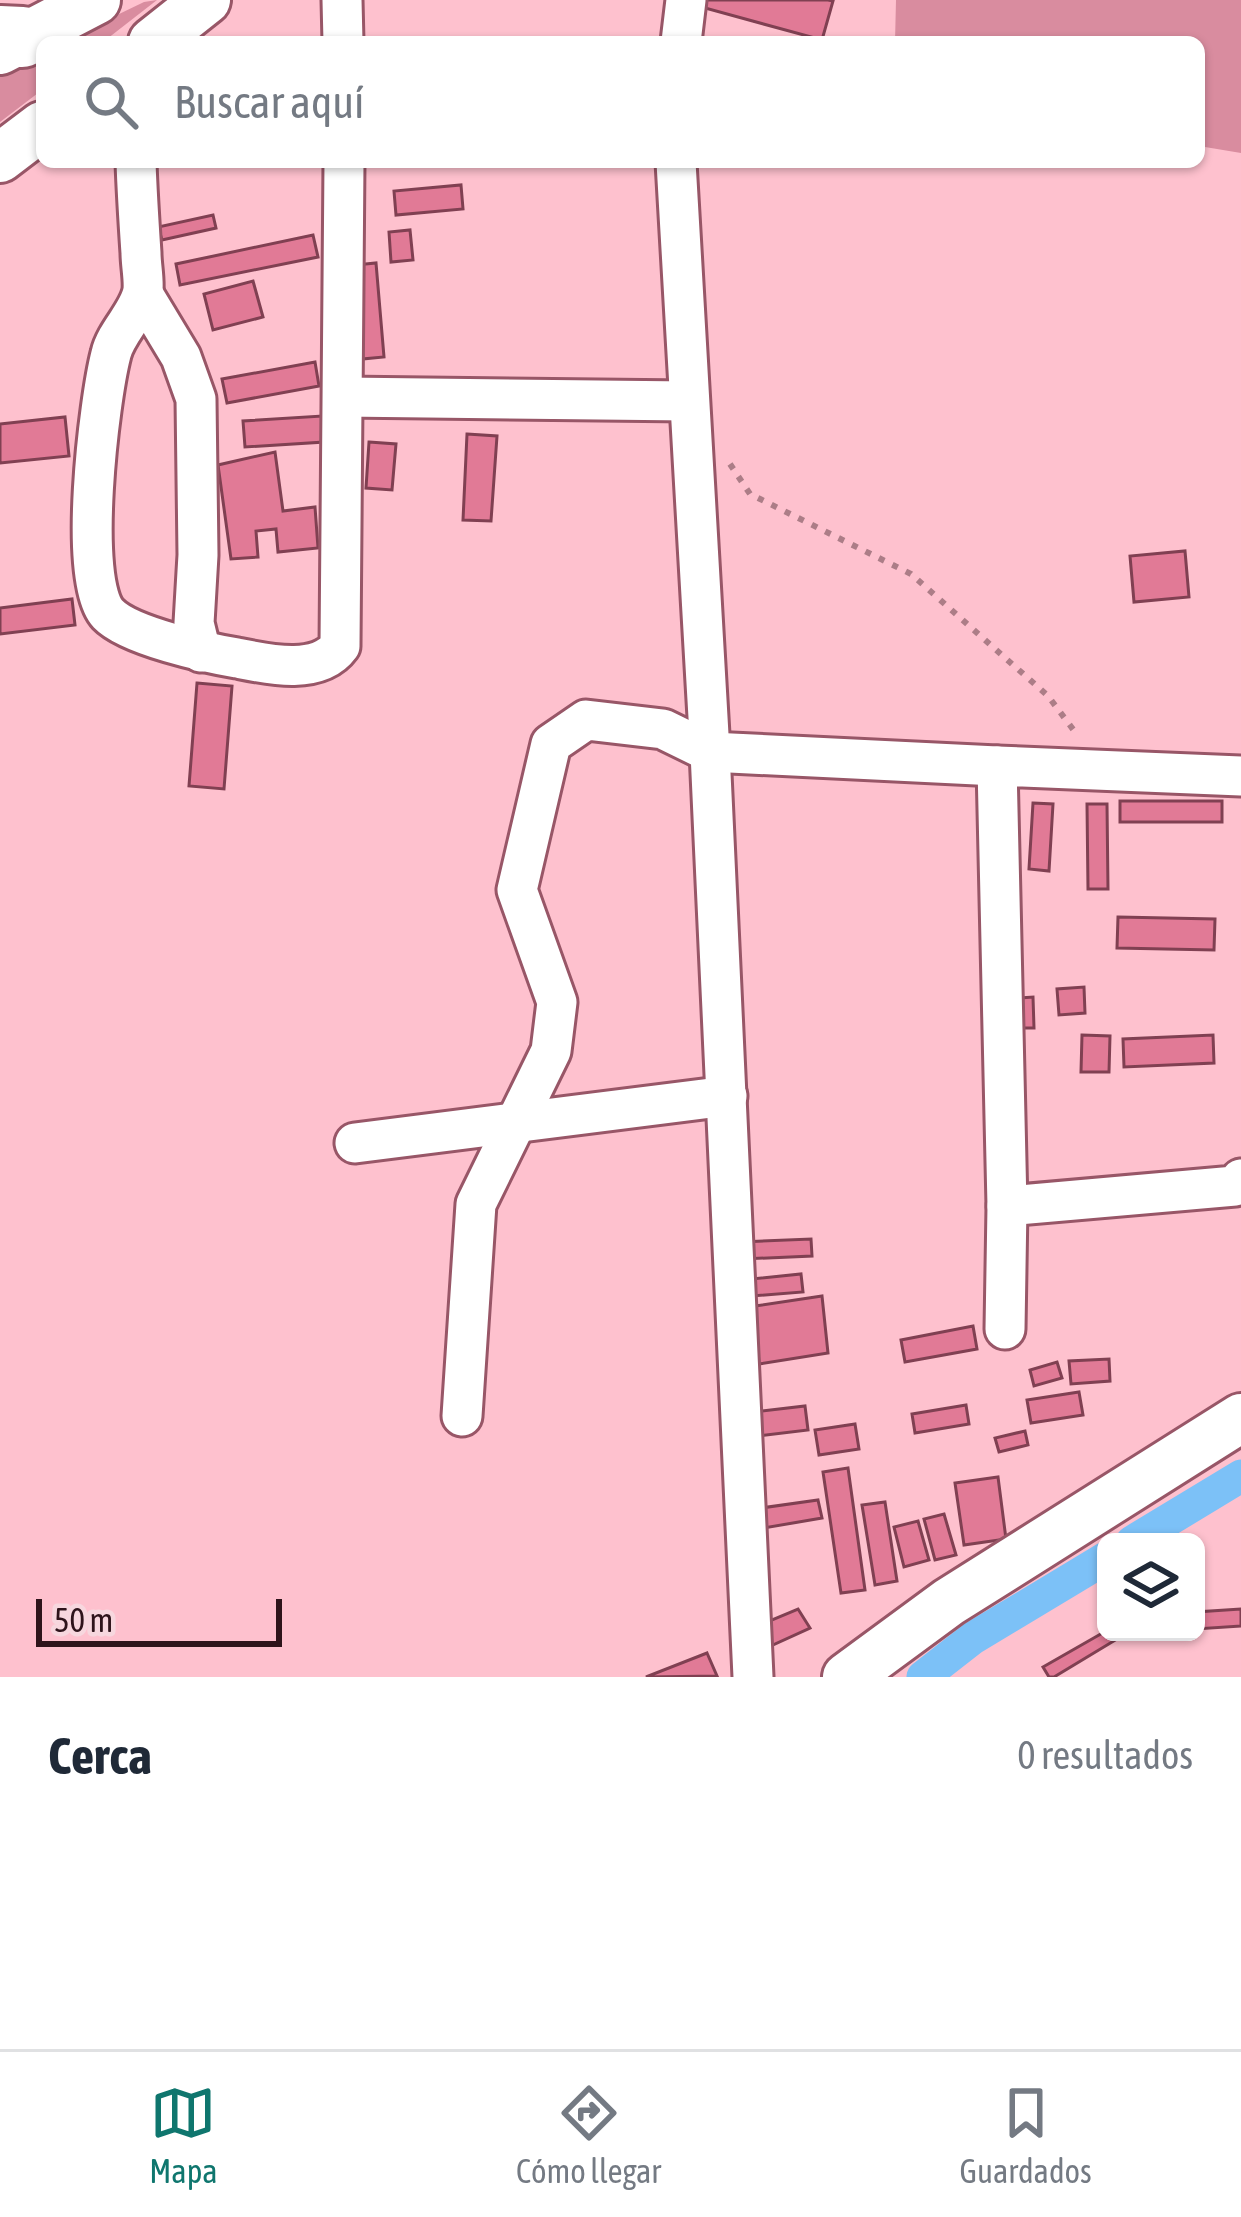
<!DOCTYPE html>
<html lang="es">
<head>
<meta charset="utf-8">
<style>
  body { margin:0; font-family:"Asap Condensed",sans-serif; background:#f6f6f7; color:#1f2937 }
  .controls { position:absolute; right:36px; bottom:36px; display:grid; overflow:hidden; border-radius:18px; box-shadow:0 3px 9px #0004 }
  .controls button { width:108px; height:108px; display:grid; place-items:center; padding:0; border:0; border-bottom:3px solid #e0e1e3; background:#fff; color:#1f2937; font:60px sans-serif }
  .scale { position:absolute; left:36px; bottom:30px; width:246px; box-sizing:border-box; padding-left:12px; border:6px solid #2e141b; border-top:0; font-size:33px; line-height:42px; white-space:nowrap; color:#2e141b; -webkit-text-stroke:9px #f7d7de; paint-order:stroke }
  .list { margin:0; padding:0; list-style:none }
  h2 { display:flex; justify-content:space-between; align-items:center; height:156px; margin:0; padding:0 48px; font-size:51px }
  h2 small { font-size:39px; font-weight:400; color:#747a83 }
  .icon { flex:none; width:66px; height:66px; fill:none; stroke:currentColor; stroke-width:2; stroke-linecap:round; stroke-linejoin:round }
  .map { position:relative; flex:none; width:1241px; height:1677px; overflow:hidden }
  .search { position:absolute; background:#fff; box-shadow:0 3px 9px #0004; left:36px; right:36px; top:36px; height:132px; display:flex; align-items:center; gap:30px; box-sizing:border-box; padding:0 42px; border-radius:18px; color:#747a83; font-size:45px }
  .sheet { height:372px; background:#fff }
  nav { display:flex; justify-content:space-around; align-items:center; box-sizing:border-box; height:168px; border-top:3px solid #e0e1e3; background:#fff; font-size:33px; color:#747a83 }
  nav a { display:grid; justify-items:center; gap:6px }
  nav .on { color:#0f766e }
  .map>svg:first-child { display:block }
  .green { fill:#d98c9f }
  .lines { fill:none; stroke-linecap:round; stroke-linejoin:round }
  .canal { stroke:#7cc1f7; stroke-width:33 }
  .building { fill:#e17a96; stroke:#804052; stroke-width:3 }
  .minor-casing { stroke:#985667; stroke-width:45 }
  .tertiary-casing { stroke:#985667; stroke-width:54 }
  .primary-casing { stroke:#985667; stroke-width:66 }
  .path { stroke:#ac7d87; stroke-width:6; stroke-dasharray:6 9; stroke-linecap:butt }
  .minor { stroke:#fff; stroke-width:39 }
  .tertiary { stroke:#fff; stroke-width:48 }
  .primary { stroke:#fff; stroke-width:60 }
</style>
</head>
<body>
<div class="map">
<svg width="1241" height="1677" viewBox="0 0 1241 1677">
  <rect width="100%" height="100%" fill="#fec1ce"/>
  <g class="green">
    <path d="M157,0l-54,42h-42l83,-40z"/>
    <path d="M896,0h345v153l-42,-7v-104h-304z"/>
    <path d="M42,52v38l-42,32v-50z"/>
  </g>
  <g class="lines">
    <g class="canal">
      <path d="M1132,1542l109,-66"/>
      <path d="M923,1677l50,-39 133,-80"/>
    </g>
  </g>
  <g class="building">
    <path d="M695,0h133l5,1 -11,39 -128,-35z"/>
    <path d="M461,185l2,24 -67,6 -2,-24z"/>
    <path d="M213,215l3,13 -54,12 -4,-13z"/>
    <path d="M410,230l3,30 -22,2 -2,-30z"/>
    <path d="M313,235l5,22 -138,28 -4,-21z"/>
    <path d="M376,263l8,94 -22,2 -7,-94z"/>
    <path d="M253,281l10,36 -50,13 -9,-36z"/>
    <path d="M315,362l4,24 -92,17 -5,-24z"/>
    <path d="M322,416l2,26 -79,5 -2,-26z"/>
    <path d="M65,417l4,39 -69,7v-39z"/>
    <path d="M467,434l30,2 -6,85 -28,-1z"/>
    <path d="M369,442l27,2 -4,46 -26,-2z"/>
    <path d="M275,452l8,59 32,-4 3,41 -40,4 -2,-23 -20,2 2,26 -27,2 -13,-94z"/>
    <path d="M1185,551l4,46 -55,5 -4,-46z"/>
    <path d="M72,599l3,26 -75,9v-26z"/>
    <path d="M197,683l35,3 -8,103 -35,-3z"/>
    <rect x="1120" y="801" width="102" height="21"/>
    <path d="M1033,803l20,1 -4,67 -20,-2z"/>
    <path d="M1087,804h20l1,85h-20z"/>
    <path d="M1118,917l97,2 -1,31 -97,-2z"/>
    <path d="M1084,987l1,26 -26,2 -2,-26z"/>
    <path d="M1033,997l1,31h-13l-1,-30z"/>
    <path d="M1082,1035l28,1 -1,36h-28z"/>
    <path d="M1213,1035l1,28 -90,4 -1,-28z"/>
    <path d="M811,1239l1,17 -70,3 -1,-17z"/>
    <path d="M801,1274l2,18 -51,4 -1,-17z"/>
    <path d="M822,1296l6,57 -69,11 -4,-58z"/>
    <path d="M973,1326l4,23 -72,13 -4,-22z"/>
    <path d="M1109,1359l1,22 -39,3 -2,-23z"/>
    <path d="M1057,1362l5,16 -28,8 -4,-16z"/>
    <path d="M1079,1392l4,23 -52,8 -4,-23z"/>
    <path d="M966,1405l3,19 -54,9 -3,-19z"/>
    <path d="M805,1406l3,24 -51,6 -4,-24z"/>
    <path d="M855,1424l4,25 -40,6 -4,-25z"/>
    <path d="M1025,1431l3,14 -29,7 -4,-14z"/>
    <path d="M848,1468l17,122 -24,3 -18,-121z"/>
    <path d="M998,1477l8,62 -42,6 -9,-62z"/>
    <path d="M818,1500l4,18 -64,11 -4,-20z"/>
    <path d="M885,1502l12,79 -22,4 -13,-80z"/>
    <path d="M944,1514l12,41 -21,5 -11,-41z"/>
    <path d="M918,1521l11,39 -25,7 -10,-40z"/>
    <path d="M798,1609l12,19 -46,21 -9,-22z"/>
    <path d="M1241,1609v17l-45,3v-17z"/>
    <path d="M1106,1631l14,1 2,4 -68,41h-5l-6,-10z"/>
    <path d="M707,1653l10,23 -71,1z"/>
  </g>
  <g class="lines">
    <g class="minor-casing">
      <g id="minor">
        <path d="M342,0l1,42"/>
        <path d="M681,42l5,-42"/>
        <path d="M136,162c1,30 3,61 5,91 0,12 3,25 2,37 -3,22 -27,42 -32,64 -12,46 -34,228 -3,260 21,22 99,39 129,44 30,6 81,18 103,-12l4,-484"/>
        <path d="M676,162l34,590 43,925"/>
        <path d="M143,294l38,63 15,42 2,156 -4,68 7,29"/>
        <path d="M343,397l346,4"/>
        <path d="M355,1143l372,-47"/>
        <path d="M1007,1206l228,-20 6,-7"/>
        <path d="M1005,1329l2,-123 -10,-440 244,10"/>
        <path d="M462,1416l14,-212 75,-153 6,-49 -40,-112 34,-146 35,-24 77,9 47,23 287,14"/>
      </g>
    </g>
    <g class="tertiary-casing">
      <g id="tertiary">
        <path d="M153,42l53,-42"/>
        <path d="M0,50l96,-50"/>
        <path d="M0,158l42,-32"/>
        <path d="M847,1677l102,-75 292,-184"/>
      </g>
    </g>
    <g class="primary-casing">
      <path id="primary" d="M0,36l22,1"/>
    </g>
    <path class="path" d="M730,464l20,30 161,80 137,122 30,40"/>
    <use href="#minor" class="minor"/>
    <use href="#tertiary" class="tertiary"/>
    <use href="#primary" class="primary"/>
  </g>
</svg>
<div class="controls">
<button><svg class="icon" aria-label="layers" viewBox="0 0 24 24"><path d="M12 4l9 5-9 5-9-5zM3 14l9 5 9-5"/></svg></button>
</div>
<div class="scale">50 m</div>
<div class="search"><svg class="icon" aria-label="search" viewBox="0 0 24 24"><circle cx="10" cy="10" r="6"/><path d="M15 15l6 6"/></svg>Buscar aquí</div>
</div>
<section class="sheet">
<h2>Cerca<small>0 resultados</small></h2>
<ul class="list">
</ul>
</section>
<nav>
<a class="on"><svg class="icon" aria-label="map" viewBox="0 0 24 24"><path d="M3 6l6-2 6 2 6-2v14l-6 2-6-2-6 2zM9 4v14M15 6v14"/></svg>Mapa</a>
<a><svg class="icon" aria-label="directions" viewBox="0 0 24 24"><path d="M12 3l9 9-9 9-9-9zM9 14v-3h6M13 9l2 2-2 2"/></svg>Cómo llegar</a>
<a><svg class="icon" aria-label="saved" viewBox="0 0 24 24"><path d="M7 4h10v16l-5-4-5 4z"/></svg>Guardados</a>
</nav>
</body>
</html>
